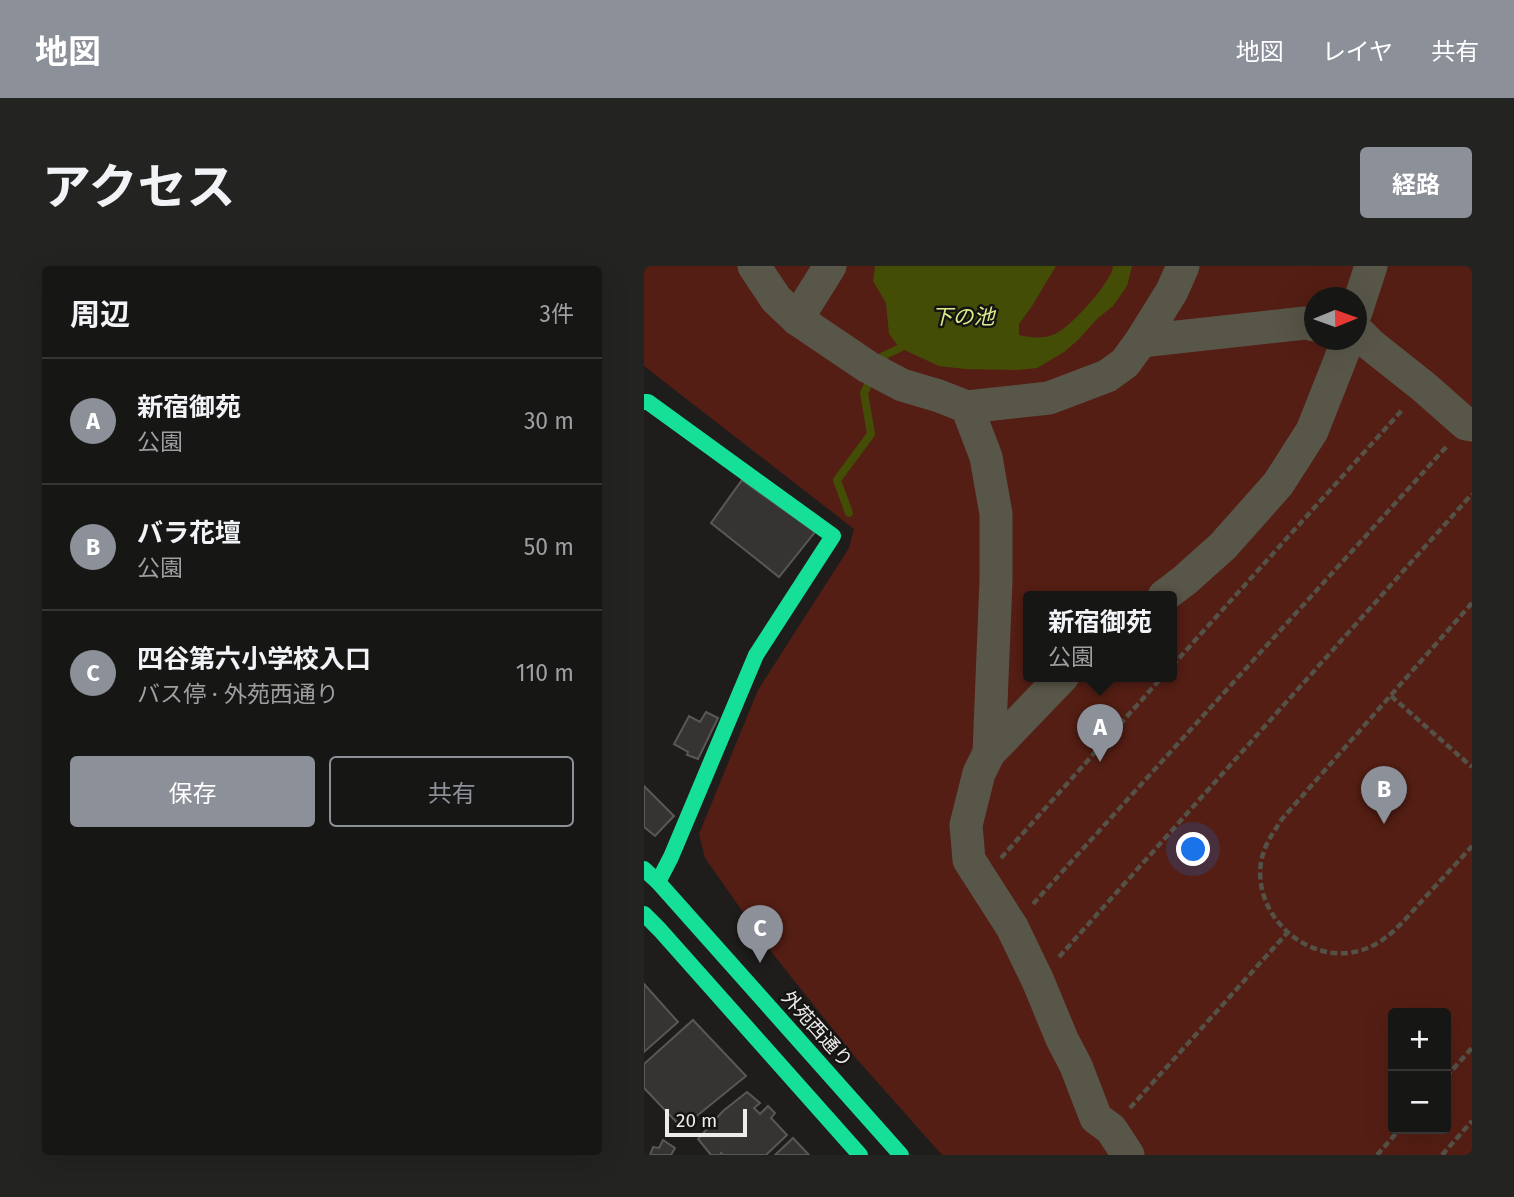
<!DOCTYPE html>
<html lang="ja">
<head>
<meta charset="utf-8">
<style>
  body { margin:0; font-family:"Fira Sans","Noto Sans JP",sans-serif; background:#232322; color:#f1f3f6 }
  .controls { position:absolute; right:21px; bottom:21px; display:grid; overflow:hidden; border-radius:7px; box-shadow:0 7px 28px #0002 }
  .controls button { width:63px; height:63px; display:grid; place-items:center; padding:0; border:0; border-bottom:2px solid #353534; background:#161615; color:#f1f3f6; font:35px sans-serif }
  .compass { position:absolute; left:660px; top:21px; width:63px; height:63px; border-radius:50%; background:#161615; box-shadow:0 7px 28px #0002; rotate:89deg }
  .scale { position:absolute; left:21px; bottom:18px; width:82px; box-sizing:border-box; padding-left:7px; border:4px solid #edeceb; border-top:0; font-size:19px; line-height:24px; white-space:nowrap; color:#edeceb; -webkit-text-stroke:5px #151412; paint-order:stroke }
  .you { position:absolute; left:550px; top:584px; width:24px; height:24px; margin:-18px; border:5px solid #fff; border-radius:50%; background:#1a73e8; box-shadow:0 0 0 10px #1a73e833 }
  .badge { display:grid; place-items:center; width:46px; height:46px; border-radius:50%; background:#8c9099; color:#fff; font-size:23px; font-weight:700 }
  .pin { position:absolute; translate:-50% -58px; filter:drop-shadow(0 2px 4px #0008) }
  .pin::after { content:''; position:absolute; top:37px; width:24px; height:21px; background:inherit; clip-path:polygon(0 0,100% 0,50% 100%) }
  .popup { position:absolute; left:379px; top:325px; width:154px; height:91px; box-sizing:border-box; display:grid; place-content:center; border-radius:7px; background:#161615; filter:drop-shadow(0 2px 5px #0005); font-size:23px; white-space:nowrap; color:#9e9fa0 }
  .popup b { font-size:26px; color:#f1f3f6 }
  .popup::after { content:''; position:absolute; left:50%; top:100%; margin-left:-14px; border:14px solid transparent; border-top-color:#161615 }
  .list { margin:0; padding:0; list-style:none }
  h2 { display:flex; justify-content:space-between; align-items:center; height:91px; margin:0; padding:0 28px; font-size:30px }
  h2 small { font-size:23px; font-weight:400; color:#9e9fa0 }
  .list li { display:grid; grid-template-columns:46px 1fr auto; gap:21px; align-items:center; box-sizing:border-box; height:126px; padding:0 28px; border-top:2px solid #353534 }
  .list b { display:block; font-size:26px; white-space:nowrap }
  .list p { margin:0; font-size:23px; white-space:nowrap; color:#9e9fa0 }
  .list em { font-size:23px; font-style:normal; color:#9e9fa0 }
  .actions { display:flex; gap:14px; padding:21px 28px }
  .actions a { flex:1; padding:16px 0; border:2px solid #8c9099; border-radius:7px; text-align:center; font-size:24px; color:#8c9099 }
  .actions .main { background:#8c9099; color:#fff }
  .map { position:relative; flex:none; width:828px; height:889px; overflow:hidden; border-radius:7px }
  header { display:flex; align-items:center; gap:42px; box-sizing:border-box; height:98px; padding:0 35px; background:#8c9099; color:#fff }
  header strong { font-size:33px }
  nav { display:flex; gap:38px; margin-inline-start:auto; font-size:24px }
  .intro { display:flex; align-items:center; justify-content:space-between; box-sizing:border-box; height:168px; padding:0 42px }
  h1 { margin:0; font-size:49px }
  .button { padding:18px 32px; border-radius:7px; background:#8c9099; color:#fff; font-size:24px; font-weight:700 }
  main { display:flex; gap:42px; padding:0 42px }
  aside { flex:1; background:#161615; border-radius:7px; box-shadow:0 7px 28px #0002 }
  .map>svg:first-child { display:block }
  .green { fill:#541e14; fill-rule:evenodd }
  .water { fill:#444d06 }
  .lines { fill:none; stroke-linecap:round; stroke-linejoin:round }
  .stream { stroke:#444d06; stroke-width:8 }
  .building { fill:#353433; stroke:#595857; stroke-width:2 }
  .path { stroke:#545147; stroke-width:4.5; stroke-dasharray:7 3.5; stroke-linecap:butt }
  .street { stroke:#585648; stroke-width:33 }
  .fast { stroke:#16e098; stroke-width:16 }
  .labels { text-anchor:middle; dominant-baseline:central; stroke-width:5; stroke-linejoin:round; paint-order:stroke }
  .street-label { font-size:19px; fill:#edeceb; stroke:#151412 }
  .water-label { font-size:21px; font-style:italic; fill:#dbed8b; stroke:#151412 }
</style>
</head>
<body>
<header>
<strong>地図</strong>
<nav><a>地図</a><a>レイヤ</a><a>共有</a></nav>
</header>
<div class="intro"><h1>アクセス</h1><a class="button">経路</a></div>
<main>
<aside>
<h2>周辺<small>3件</small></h2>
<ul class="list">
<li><span class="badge">A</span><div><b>新宿御苑</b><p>公園</p></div><em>30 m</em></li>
<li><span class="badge">B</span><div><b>バラ花壇</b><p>公園</p></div><em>50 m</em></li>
<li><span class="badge">C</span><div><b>四谷第六小学校入口</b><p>バス停 · 外苑西通り</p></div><em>110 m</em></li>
</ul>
<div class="actions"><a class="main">保存</a><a>共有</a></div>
</aside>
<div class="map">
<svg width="828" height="889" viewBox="0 0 828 889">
  <rect width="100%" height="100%" fill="#1e1d1c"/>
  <path class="green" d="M0,0h828v889h-530l-87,-98 -86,-108 -64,-91 -6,-24 59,-144 91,-142 5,-19 -210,-163zM670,32h42v42h-42zM384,330h144v80h-144zM749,747h53v116h-53z"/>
  <path class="water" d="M231,0h181l-24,40 -13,18v11c13,3 27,4 38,-2 15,-8 55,-51 56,-67h19l-5,20 -14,20 -16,13 -20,22 -13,11 -27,16 -20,2 -52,-1 -26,-3 -39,-18 -11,-14 -3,-31 -13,-22z"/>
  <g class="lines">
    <g class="stream">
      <path d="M233,98l4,-7 19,-9"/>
      <path d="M205,247l-12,-33 34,-46 -7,-41 8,-17"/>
    </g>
  </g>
  <g class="building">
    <path d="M98,214l73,52 -36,45 -68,-54z"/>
    <path d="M62,446l12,6 -20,41 -11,-4 1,-3 -14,-8 15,-28 11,6z"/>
    <path d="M0,520l30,30 -19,20 -11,-9z"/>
    <path d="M0,718l34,38 -34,30z"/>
    <path d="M49,754l53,56 -64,52 -38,-40v-24z"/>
    <path d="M103,826l13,11 -6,5 6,6 8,-8 7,7 -4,5 16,17 -21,20h-43l-2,-2 -1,2h-9l-13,-16 25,-28z"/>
    <path d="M149,872l16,17h-34z"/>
    <path d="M19,874l12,8 -4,7h-21l3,-8 6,1z"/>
  </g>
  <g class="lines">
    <g class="path">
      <path d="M828,337l-190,216c-9,14 -18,26 -21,43 -9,60 58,112 113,83 19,-10 33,-28 47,-43 17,-19 34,-37 51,-56"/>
      <path d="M528,400l231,-257"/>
      <path d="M747,430l81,71"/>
      <path d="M357,592l162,-182"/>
      <path d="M389,638l414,-458"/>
      <path d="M415,691l413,-463"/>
      <path d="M802,811l26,-29"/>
      <path d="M486,842l157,-175"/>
      <path d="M733,889l23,-26"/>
      <path d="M798,889l30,-34"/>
    </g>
    <g class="street">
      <path d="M110,0l22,33 21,20 71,48 34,18 37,11 28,11 19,50 10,57v66l-7,173 -10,20 -13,52 3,35 43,67 26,54 24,58 14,27 20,52 15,11 17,26"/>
      <path d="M712,46l15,-46"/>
      <path d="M153,53l33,-53"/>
      <path d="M712,64l15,15 53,42 42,37 6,1"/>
      <path d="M497,75l164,-18 9,2"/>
      <path d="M323,141l82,-9 58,-22 18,-13 16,-22 31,-50 11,-25"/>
      <path d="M520,330l21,-16 38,-34 55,-62 34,-53 36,-91"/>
      <path d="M345,487l74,-77"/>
    </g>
    <g class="fast">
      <path d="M0,136h4l185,134 -77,119 -85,202 -13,25"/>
      <path d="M0,603l14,13 243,273"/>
      <path d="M0,648l16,16 200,225"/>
    </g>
  </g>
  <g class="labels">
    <g class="street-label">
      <text transform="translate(173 763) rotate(48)">外苑西通り</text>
    </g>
    <g class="water-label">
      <text x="319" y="51">下の池</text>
    </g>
  </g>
</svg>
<div class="controls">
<button>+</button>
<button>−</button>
</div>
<svg class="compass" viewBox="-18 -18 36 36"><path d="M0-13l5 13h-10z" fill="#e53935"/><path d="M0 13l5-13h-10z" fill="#9e9fa0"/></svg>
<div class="scale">20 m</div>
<div class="you"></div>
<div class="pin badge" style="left:456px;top:496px">A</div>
<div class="popup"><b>新宿御苑</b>公園</div>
<div class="pin badge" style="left:740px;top:558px">B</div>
<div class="pin badge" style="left:116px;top:697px">C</div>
</div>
</main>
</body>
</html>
